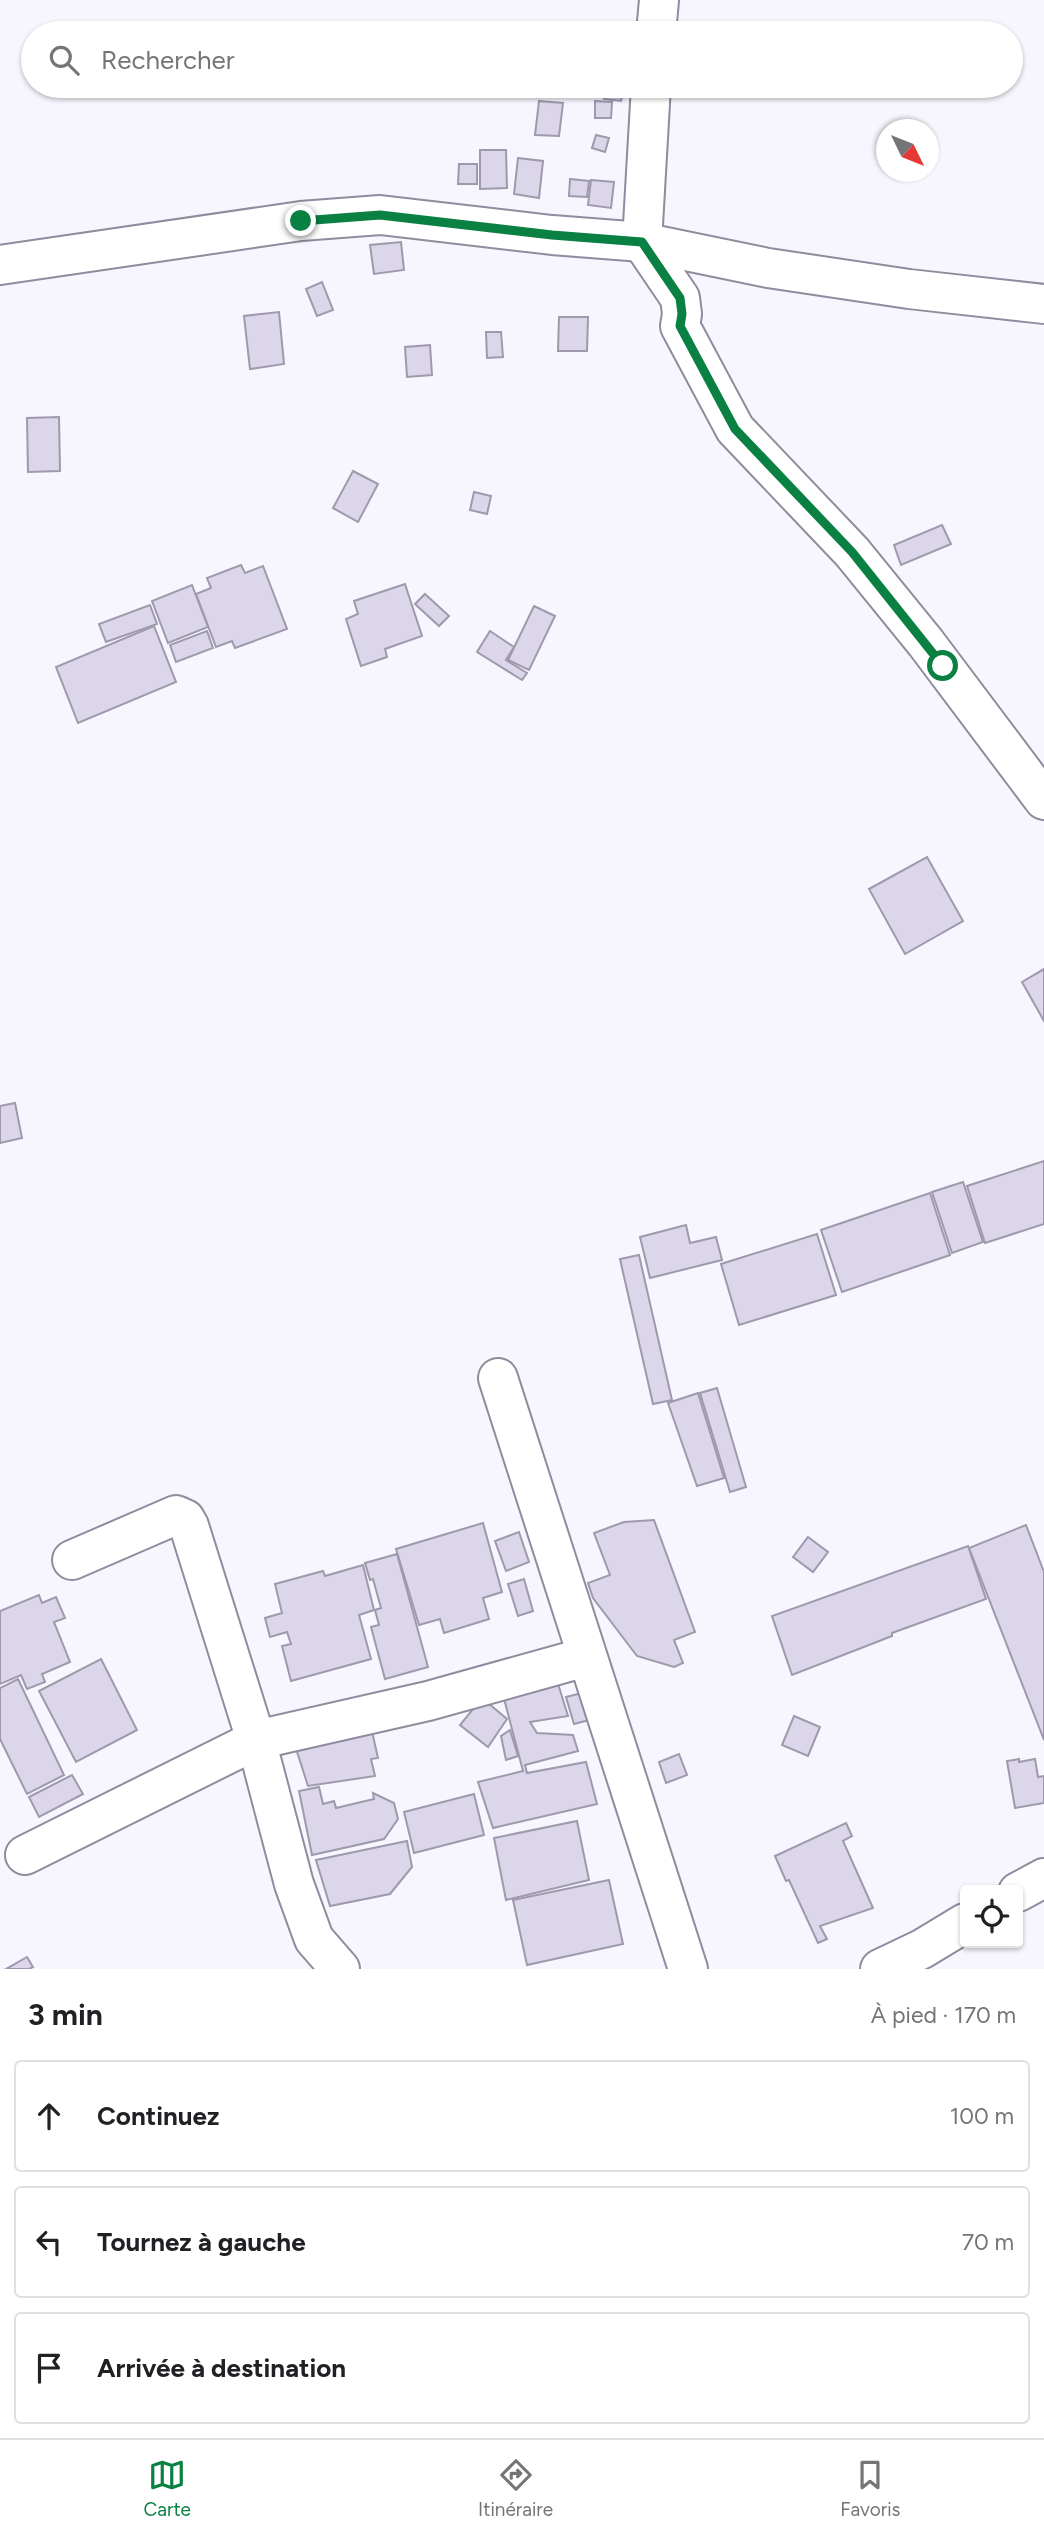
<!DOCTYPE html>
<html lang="fr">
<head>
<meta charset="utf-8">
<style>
  body { margin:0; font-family:Figtree,sans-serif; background:#f6f6f6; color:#202124 }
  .controls { position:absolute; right:21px; bottom:21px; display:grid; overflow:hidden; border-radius:7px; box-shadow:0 2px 5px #0004 }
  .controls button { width:63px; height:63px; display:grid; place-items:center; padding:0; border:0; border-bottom:2px solid #e0e0e0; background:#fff; color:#202124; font:35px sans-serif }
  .compass { position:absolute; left:876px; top:119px; width:63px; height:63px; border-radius:50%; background:#fff; box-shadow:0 2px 5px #0004; rotate:133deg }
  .stop { position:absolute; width:21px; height:21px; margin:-16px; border:5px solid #0b8043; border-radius:50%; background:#fff }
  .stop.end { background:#0b8043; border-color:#fff; box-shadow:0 2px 7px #0008 }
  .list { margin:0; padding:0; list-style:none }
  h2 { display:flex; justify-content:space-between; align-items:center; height:91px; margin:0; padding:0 28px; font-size:30px }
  h2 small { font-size:23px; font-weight:400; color:#757577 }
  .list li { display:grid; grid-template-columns:46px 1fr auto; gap:21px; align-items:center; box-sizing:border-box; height:112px; margin:0 14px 14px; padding:0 14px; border:2px solid #e0e0e0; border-radius:7px }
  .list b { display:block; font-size:26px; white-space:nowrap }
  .list em { font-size:23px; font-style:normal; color:#757577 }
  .icon { flex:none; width:38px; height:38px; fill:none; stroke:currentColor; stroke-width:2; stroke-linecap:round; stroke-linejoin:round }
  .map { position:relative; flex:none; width:1044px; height:1969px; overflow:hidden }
  .search { position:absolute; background:#fff; box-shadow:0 2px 5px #0004; left:21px; right:21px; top:21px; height:77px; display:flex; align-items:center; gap:18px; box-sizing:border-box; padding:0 24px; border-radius:38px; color:#757577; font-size:26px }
  .sheet { height:469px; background:#fff }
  nav { display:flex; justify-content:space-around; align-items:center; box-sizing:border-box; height:98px; border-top:2px solid #e0e0e0; background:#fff; font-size:19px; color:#757577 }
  nav a { display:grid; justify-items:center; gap:4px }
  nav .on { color:#0b8043 }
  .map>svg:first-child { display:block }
  .building { fill:#dcd6ea; stroke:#9e99ac; stroke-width:2 }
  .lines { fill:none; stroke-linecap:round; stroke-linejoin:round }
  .minor-casing { stroke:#908b9e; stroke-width:42 }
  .minor { stroke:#fff; stroke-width:38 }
  .route { stroke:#0b8043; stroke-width:9 }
</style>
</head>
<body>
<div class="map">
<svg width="1044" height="1969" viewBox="0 0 1044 1969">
  <rect width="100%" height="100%" fill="#f7f5fd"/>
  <g class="building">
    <path d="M546,22l80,11h-82z"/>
    <path d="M607,86h17l-3,15 -17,-2z"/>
    <path d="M539,101l24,2 -4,33 -24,-1z"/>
    <path d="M595,101l17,1 -1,16h-16z"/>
    <path d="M596,135l13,3 -4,14 -13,-4z"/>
    <path d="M480,150h26l1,38 -27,1z"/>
    <path d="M518,158l25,3 -4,37 -25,-4z"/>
    <path d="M459,164h18v20h-19z"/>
    <path d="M570,179l19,2 -2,16 -18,-1z"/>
    <path d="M591,180l23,2 -3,26 -23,-3z"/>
    <path d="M401,242l3,28 -30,4 -4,-29z"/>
    <path d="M322,282l11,28 -16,6 -11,-27z"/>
    <path d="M279,312l5,52 -34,5 -6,-53z"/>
    <path d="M559,317h29l-1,34h-29z"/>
    <path d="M486,332h15l2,25 -16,1z"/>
    <path d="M430,345l2,30 -25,2 -2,-30z"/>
    <path d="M59,417l1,54 -32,1 -1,-54z"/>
    <path d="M353,471l25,13 -20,38 -25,-14z"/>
    <path d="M474,492l17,4 -4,18 -17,-4z"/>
    <path d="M942,525l9,19 -50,21 -7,-20z"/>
    <path d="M241,565l4,8 18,-7 24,63 -52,19 -3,-7 -16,6 -20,-53 15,-6 -4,-10z"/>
    <path d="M405,584l17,52 -37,13 2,8 -26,9 -15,-47 12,-5 -4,-13z"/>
    <path d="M192,585l16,42 -40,16 -16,-42z"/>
    <path d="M425,594l24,22 -10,10 -24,-22z"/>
    <path d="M150,605l7,19 -51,18 -7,-18z"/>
    <path d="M534,606l21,10 -26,54 -21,-10z"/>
    <path d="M154,626l22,56 -98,41 -22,-56z"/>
    <path d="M207,631l6,17 -37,14 -6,-17z"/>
    <path d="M490,631l24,16 -8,13 21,13 -5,7 -45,-28z"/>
    <path d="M927,857l36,64 -58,33 -36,-65z"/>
    <path d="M1044,969v52l-22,-39z"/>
    <path d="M15,1103l7,35 -22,5v-37z"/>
    <path d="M1044,1161v63l-59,19 -18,-57z"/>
    <path d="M963,1182l20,60 -31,11 -20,-61z"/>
    <path d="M930,1193l20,62 -108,37 -21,-62z"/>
    <path d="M686,1225l4,18 26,-6 6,23 -72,18 -10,-41z"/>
    <path d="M817,1234l19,61 -97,30 -18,-61z"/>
    <path d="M639,1255l33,145 -19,4 -33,-145z"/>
    <path d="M717,1388l29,99 -16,5 -30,-99z"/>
    <path d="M698,1393l26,85 -27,8 -29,-83z"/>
    <path d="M654,1520l41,112 -21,8 9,23 -9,4 -37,-11 -44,-58 -5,-15 22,-8 -16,-42 30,-11z"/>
    <path d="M483,1523l19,69 -19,6 6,21 -45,14 -4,-14 -21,6 -23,-76z"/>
    <path d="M1026,1525l18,47v168l-75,-192z"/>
    <path d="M519,1532l10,30 -23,9 -11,-30z"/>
    <path d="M808,1537l20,15 -15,20 -20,-15z"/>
    <path d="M968,1546l18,53 -94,34v3l-100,39 -20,-59z"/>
    <path d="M397,1554l31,113 -43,12 -14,-52 8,-2 -4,-15 6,-2 -8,-29 -3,1 -5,-17z"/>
    <path d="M363,1565l11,45 -15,5 12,44 -80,22 -9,-35 9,-2 -4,-12 -17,5 -5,-19 17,-5 -7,-29 48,-13 2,5z"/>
    <path d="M524,1579l9,32 -15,5 -10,-32z"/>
    <path d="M39,1595l3,8 14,-6 9,21 -11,4 16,40 -28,12 3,8 -18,7 -6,-14 -21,9v-73z"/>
    <path d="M101,1659l36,71 -61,32 -37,-71z"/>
    <path d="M555,1674l13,42 -38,6 7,11 36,2 5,16 -53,14 2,8 59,-11 11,42 -104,24 -15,-46 45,-11 -21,-80z"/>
    <path d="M18,1679l46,96 -37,19 -27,-55v-51z"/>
    <path d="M586,1692l7,27 -19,5 -8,-27z"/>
    <path d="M482,1698l25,21 -19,28 -28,-22z"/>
    <path d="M794,1716l26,11 -12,29 -26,-11z"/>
    <path d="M369,1718l9,40 -7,1 4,17 -67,10 -16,-50z"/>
    <path d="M510,1730l8,26 -12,4 -5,-24z"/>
    <path d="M679,1754l8,21 -21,8 -7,-21z"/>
    <path d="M1019,1759v3l16,-3 3,18 6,-1v27l-29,5 -8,-47z"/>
    <path d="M72,1775l11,19 -44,23 -10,-20z"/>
    <path d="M319,1787l4,17 11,-3 2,7 38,-9 -1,-6 21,10 4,16 -14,20 -72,16 -13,-64z"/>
    <path d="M474,1794l10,41 -70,18 -10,-41z"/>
    <path d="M577,1821l12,59 -83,20 -12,-62z"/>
    <path d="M846,1823l6,13 -9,5 30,67 -53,18 7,13 -9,4 -29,-63 -3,1 -11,-25z"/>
    <path d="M407,1841l5,26 -22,27 -60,12 -14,-46z"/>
    <path d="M609,1880l14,64 -96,21 -14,-65z"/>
    <path d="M27,1957l6,10 -4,2h-23z"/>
  </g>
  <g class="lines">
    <g class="minor-casing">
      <g id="minor">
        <path d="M656,33l3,-33"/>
        <path d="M651,86l-9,156 38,56 2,16 -2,12 55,103 117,123 74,91 118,157"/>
        <path d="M0,265l301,-44 79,-6 172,20 90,7 126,26 141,21 135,15"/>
        <path d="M498,1378l190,591"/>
        <path d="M72,1560l104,-45 9,4 4,7 67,214 38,144 20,55 26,30"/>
        <path d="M25,1855l231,-115 172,-39 158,-44"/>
        <path d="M1018,1892l26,-14"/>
        <path d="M880,1969l42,-20 43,-26"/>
      </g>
    </g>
    <use href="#minor" class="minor"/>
  </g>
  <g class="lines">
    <path class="route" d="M301,221l79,-6 172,20 90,7 38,56 2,16 -2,12 55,103 117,123 91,114"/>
  </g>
</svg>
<div class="controls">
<button><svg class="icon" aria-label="locate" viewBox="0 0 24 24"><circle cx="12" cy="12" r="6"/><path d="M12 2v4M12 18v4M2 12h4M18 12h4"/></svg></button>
</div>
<svg class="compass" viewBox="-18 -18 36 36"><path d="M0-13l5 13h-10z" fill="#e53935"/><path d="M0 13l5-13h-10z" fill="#757577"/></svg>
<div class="stop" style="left:943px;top:666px"></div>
<div class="stop end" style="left:301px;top:221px"></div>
<div class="search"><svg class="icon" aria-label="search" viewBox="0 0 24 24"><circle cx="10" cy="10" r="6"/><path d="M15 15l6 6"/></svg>Rechercher</div>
</div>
<section class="sheet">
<h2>3 min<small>À pied · 170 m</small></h2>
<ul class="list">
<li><svg class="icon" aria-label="ahead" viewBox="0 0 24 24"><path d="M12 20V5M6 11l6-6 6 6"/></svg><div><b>Continuez</b></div><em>100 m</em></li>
<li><svg class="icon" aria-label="left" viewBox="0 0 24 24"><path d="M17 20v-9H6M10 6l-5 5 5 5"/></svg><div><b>Tournez à gauche</b></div><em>70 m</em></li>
<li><svg class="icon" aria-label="arrive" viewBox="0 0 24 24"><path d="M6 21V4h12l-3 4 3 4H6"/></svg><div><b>Arrivée à destination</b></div></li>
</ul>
</section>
<nav>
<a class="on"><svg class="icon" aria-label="map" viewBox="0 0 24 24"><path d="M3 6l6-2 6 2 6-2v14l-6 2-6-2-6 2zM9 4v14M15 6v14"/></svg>Carte</a>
<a><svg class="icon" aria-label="directions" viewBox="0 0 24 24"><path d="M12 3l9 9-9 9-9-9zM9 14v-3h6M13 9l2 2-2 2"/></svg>Itinéraire</a>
<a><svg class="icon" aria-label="saved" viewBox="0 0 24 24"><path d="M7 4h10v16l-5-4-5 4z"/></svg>Favoris</a>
</nav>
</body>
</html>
